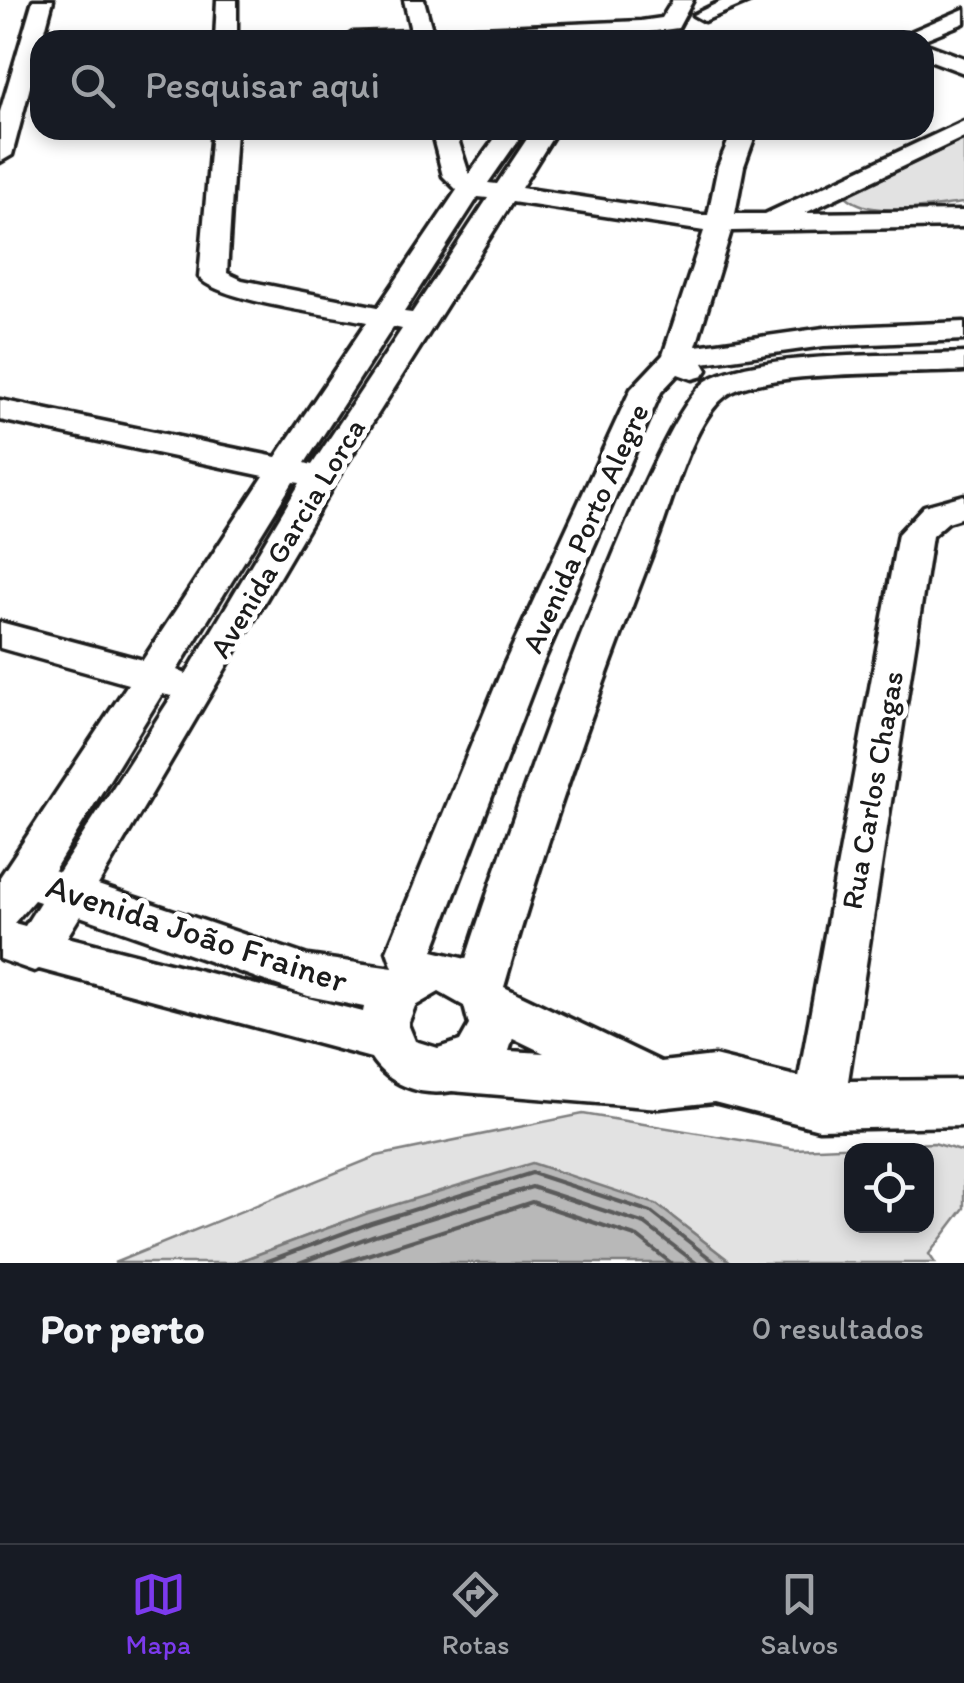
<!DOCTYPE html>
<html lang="pt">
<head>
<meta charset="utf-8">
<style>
  body { margin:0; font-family:Itim,sans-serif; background:#20242c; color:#f1f3f6 }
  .controls { position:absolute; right:30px; bottom:30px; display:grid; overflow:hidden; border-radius:20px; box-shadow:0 5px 15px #0003 }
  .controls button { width:90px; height:90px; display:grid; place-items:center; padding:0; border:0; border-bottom:2px solid #363941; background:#171b24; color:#f1f3f6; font:50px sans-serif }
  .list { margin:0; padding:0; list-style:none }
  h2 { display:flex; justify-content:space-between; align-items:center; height:130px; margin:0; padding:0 40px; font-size:42px }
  h2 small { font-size:32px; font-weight:400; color:#9ea1a6 }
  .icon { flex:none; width:55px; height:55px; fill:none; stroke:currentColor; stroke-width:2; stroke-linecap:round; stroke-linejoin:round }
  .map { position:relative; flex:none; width:964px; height:1263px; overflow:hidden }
  .search { position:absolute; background:#171b24; box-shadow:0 5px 15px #0003; left:30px; right:30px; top:30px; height:110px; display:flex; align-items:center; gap:25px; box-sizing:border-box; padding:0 35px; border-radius:30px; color:#9ea1a6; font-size:38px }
  .sheet { height:280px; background:#171b24 }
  nav { display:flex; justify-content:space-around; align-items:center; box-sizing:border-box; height:140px; border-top:2px solid #363941; background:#171b24; font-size:28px; color:#9ea1a6 }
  nav a { display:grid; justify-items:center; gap:5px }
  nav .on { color:#7c3aed }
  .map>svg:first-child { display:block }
  .green { fill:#e2e2e2; stroke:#7f7f7f; stroke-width:2.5; fill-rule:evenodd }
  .water { fill:#b8b8b8; stroke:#7a7a7a; stroke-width:2.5 }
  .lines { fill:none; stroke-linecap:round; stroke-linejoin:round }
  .shore { stroke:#5a5a5a; stroke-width:4 }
  .minor-casing { stroke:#1c1c1c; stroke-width:7 }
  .minor { fill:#fff; fill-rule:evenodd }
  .labels { text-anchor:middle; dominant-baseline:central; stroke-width:10; stroke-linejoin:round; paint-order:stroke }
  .street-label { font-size:30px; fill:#1c1c1c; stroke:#fff }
  .near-street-label { font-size:35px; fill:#1c1c1c; stroke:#fff }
</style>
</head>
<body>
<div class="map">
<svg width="964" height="1263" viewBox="0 0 964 1263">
  <rect width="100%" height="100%" fill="#fff"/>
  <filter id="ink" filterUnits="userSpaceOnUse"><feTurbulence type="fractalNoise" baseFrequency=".01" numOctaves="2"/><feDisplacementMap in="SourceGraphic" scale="20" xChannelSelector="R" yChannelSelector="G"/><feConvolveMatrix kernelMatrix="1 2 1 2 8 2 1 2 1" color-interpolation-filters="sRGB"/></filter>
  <g filter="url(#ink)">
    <g class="green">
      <path d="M964,139v64c-33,3 -92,17 -118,-7z"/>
      <path d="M583,1114l211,35 140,-6 30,9v56l-35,46 6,9h-203l-76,-59 -288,9 -134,50h-120l263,-107zM852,1150h74v76h-74z"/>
    </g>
    <path class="water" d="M532,1163l124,41 76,59h-497l133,-50z"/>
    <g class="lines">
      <g class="shore">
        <path d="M263,1263l108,-40 161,-50 119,39 65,51"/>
        <path d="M299,1263l76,-28 157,-48 113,37 51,39"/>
        <path d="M342,1263l190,-61 106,35 33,26"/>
      </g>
      <g class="minor-casing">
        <g id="minor">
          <path d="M33,0h20l-41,155 -12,7v-50z"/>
          <path d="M217,0h20v40h-22z"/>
          <path d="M404,0h20l8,30 209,-9 21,-3 11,-18h20l-15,28 -37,5 -143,7h-156l11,-7 58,-2z"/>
          <path d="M724,0h29l-49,21 -11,-6z"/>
          <path d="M964,9v14l-42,17h-30z"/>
          <path d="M924,43l40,15v15l-40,-15z"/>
          <path d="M964,121v16l-159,76 159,-2v16l-233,4 -35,115 128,-18 140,-6v18l-140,6 -121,17 4,7 -4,6 -11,3 -14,-5 -17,18 -119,273 -109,286 33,8c27,-86 185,-547 242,-579 52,-29 193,-24 256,-27v18c-52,3 -193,-1 -234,22 -36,21 -58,110 -73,148 -57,147 -110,295 -153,446l157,75 53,-6 85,21 99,-543 26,-28 40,-11v22l-16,5 -16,14 -84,545 116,-1v46l-145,3 -105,-27 -55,6 -207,-17c-32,6 -64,-7 -81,-33l-332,-89 -5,2 -34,-12v-82l128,-193 -128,-36v-26l143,38 121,-184 -264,-56v-20l276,57 91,-135c-33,-7 -150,-21 -168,-45l13,-147h24l-9,143 15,7 136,27 79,-117 -14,-14 -12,-46h24l14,44 32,-44h24l-37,53 9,1 36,-54h24l-36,58 180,27h7l10,-49 15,-36h24l-13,36 -9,48h30zM478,197l10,1 -76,115 -8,-1zM512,202l192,29 -41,124 -32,34 -127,276 -117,286 6,17 -85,-12 -210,-71 240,-408zM393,327l9,2 -90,136 -7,-2zM293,482l7,1 -114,191 -9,-4zM162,694l10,2 -113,176 -5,-2zM34,900l6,2 -15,24 -11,-3zM80,916l228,80 56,11 -1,5 -296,-75zM439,992l25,14 5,19 -9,16 -22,7 -23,-7 -7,-17 7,-18zM513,1038l31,15 -35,-2z"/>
        </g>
      </g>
      <use href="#minor" class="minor"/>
    </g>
  </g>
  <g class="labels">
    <g class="street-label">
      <text transform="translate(585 528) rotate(-66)">Avenida Porto Alegre</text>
      <text transform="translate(287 538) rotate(-59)">Avenida Garcia Lorca</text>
      <text transform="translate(872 790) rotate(-80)">Rua Carlos Chagas</text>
    </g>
    <g class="near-street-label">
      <text transform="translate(197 933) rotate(18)">Avenida João Frainer</text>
    </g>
  </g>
</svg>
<div class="controls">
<button><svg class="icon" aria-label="locate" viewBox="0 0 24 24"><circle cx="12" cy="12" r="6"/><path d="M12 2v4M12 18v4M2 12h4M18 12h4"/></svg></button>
</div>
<div class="search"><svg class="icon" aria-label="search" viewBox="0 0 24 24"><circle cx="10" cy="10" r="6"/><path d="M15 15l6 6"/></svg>Pesquisar aqui</div>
</div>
<section class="sheet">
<h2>Por perto<small>0 resultados</small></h2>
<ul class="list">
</ul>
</section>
<nav>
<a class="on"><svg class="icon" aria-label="map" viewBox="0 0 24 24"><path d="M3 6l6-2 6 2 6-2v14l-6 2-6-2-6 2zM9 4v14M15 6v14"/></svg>Mapa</a>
<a><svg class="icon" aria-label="directions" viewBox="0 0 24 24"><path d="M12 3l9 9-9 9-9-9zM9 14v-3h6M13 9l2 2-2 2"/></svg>Rotas</a>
<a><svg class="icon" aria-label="saved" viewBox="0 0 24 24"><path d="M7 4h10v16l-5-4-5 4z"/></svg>Salvos</a>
</nav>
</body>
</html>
